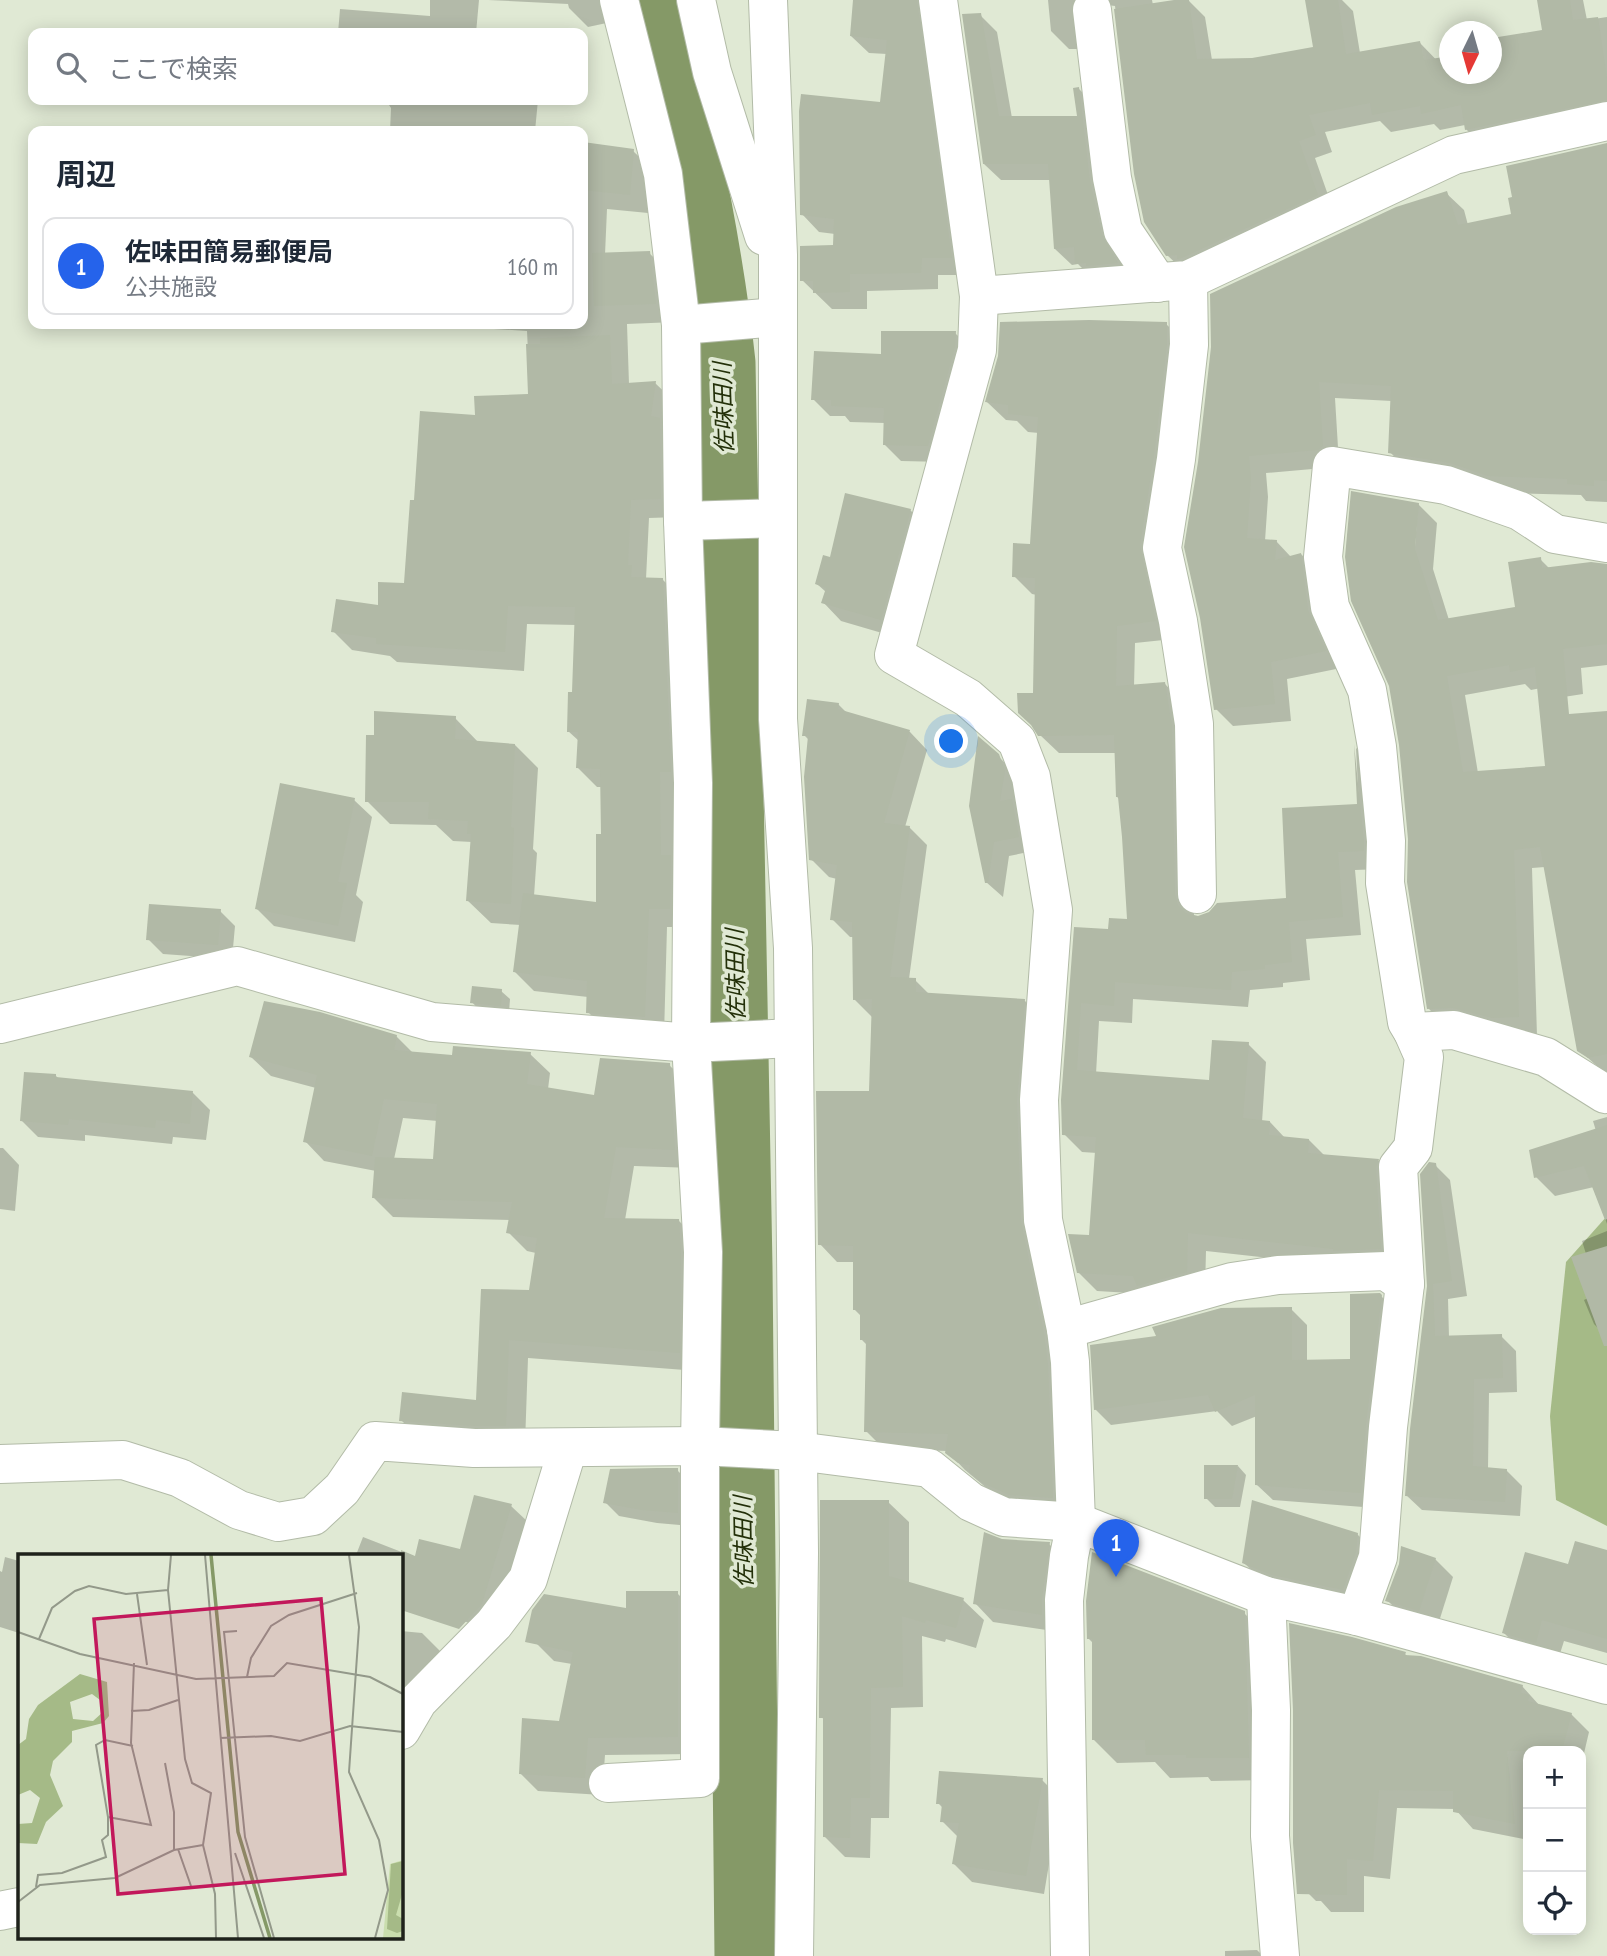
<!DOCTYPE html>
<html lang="ja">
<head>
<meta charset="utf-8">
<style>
  body { margin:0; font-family:"PT Sans Narrow","Noto Sans JP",sans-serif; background:#f6f6f7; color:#1f2937 }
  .controls { position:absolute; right:21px; bottom:21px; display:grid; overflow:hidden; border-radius:14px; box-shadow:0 4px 18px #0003 }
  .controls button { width:63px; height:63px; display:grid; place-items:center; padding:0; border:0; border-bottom:2px solid #e0e1e3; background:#fff; color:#1f2937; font:35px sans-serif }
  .compass { position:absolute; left:1439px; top:21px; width:63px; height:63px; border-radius:50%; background:#fff; box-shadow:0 4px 18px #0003; rotate:185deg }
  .you { position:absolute; left:952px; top:742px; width:24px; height:24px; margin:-18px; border:5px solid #fff; border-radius:50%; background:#1a73e8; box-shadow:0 0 0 10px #1a73e833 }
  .badge { display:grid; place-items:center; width:46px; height:46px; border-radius:50%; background:#2563eb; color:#fff; font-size:23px; font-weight:700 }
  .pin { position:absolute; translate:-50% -58px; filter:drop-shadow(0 2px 4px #0008) }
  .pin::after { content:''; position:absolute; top:37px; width:24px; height:21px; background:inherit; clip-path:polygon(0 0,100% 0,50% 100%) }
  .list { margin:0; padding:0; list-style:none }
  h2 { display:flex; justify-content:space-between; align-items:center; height:91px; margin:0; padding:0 28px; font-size:30px }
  h2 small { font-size:23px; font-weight:400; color:#747a83 }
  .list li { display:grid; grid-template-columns:46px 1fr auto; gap:21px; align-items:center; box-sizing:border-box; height:98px; margin:0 14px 14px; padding:0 14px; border:2px solid #e0e1e3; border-radius:14px }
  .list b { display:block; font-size:26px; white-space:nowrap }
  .list p { margin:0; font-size:23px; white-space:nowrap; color:#747a83 }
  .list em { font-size:23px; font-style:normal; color:#747a83 }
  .icon { flex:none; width:38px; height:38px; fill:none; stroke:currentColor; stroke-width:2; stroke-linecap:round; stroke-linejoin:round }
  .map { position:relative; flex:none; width:1607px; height:1956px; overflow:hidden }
  .search { position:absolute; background:#fff; box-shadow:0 4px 18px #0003; left:28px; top:28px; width:560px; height:77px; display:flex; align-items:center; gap:18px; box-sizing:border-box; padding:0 24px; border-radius:14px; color:#747a83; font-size:26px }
  .panel { position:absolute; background:#fff; box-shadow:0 4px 18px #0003; left:28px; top:126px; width:560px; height:203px; border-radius:14px }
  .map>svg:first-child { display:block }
  .forest { fill:#a5ba87 }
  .shadow { fill:#0003; fill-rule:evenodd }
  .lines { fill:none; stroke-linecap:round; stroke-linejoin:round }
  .river { stroke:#859967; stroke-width:65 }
  .building { fill:#b1b9a6; fill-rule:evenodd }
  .minor-casing { stroke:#b2bba7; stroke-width:40 }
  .minor { stroke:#fff; stroke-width:38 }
  .labels { text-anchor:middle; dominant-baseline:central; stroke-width:7; stroke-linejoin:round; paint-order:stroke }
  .water-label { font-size:23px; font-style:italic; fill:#233009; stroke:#e0e9d4 }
  .inset-river { fill:none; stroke:#859967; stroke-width:3.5 }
  .inset-road { fill:none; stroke:#93998a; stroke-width:2 }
  .view { fill:#c2185b; fill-opacity:0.15; stroke:#c2185b; stroke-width:3.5 }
  .inset-edge { fill:none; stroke:#1f221b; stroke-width:3.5 }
</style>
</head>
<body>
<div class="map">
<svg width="1607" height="1956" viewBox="0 0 1607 1956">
  <rect width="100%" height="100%" fill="#e0e9d4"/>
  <path class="forest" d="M1607,1216v310l-51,-26 -6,-84 16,-154z"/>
  <g class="shadow">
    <path d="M430,0h49l-3,33h-138l2,-24 90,7z"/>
    <path d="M488,0h127l1,21 -28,6 -19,-19 -1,-4z"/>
    <path d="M855,0h68l45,275h-30v14l-71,2v18h-35l-30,-29 32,-34 1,-12 -16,-2 -17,-18 79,-110 6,-50 -18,-1 -18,-17z"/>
    <path d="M1048,0h104l1,5 35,-5 17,17 7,43h41l62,-11 -8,-49h35l11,11 7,42 60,-10 30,31h42v-23l41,-7 11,-12 -5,-32h44l4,20 20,-3v102l-124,28 -17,-18 -1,-4 -25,5 -6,-6 -43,8 -11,-11 -55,11 7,20 -17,6 19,54 -149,60 -18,-17 -32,-81 -20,-168 -8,-1 -18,44h-20l-18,-18z"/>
    <path d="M980,15l17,17 15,86h67v-29l16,16 38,174h-40l-15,-15 -6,1 -17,-16 -4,-69h-50l-17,-16z"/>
    <path d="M374,100h164l-3,31h-145l1,-23 -2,-3 -11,-1z"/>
    <path d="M583,144l50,7 20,19 -5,43 -41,-4 -2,46 44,-2 20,19 6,50 -48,2 2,60 26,-1 19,18 5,116 -30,1 -3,61 17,1 19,19 7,328h-22l-3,109 -57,-5 -19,-19v-15l-54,-6 -19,-19 6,-47 -30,-2 -24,-23 5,-58 -19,-1 -17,-16 -46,-1 -23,-23 88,-83 24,25 36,2 23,23 -5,81 4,4 -3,43 64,8 5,-68 -1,-49h-5l-19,-19 1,-27 -11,-10 6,-37 2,-69 -49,-1 -3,47 -127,-9 -7,-6 -38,-6 -19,-19 47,-24 25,-23 11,-82 60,-85 54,-21 -3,-65 -114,-7h170z"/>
    <path d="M1607,145v357l-21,-1 -5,-6 -75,-2 -99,-23 -17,-18 2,-51 -57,-3 4,66 -4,3 -69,6 2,24 -3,44h11l15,16 10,-3 17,18 23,96 -54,11 4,42 -58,5 -17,-17 -17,-247 247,-269 18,17 4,15 45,-10z"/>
    <path d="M1166,324l19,18 -12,297 -38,4 -1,44 31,-3 18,19 7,43 4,170 4,2 90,-18 71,-94 -3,-58 16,16 10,105 -27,1 6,65 -55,4 4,41 -27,3v4l-33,3 -2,17 -115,-8 -1,24 -33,-2 -3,53 115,8 37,-38 18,18 -4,60h8l15,16 24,2 16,16 53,4 19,19 2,88h-48l-145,-16 -1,39 -58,4 -50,-3 -19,-19 12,-35 7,-84 -15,-1 -18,-18 11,-205 35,2 19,-10 -9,-122 -3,-2v-44h-58l-19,-18 -6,-40 3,-100 -5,-1 -18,-18 18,-30 7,-113 -11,-1 -11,-11 -11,-1 -19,-18z"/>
    <path d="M955,333l17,17 -27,112 -44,-1 -17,-17 1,-21 -35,-1 -5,-6h-15l-17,-17z"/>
    <path d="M1418,504l19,19 -4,46 16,51 68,-12 23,-49 10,10 57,-3v99l-26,3 2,26 -26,4 -11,-11 -15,3 -6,-6 -60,11 13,78 69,-5 60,-51v358l-28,-25 -34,-183 -13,1 5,168 -89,-8 -19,-19 -28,-264z"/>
    <path d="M910,510l19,18 -30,110 -58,-17 -18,-19 3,-10 -9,-8 14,-25z"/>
    <path d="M838,704l10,10 62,18 17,18 -22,77 5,1 17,17 -18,134 6,1 15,15 94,5 18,18 28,497 -41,-2 -40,-23 -24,-20 -18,-19 -63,-2 -18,-18 2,-85 -6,-6 -1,-24 -7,-7 1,-47h-18l-17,-18 50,-151 2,-76 -18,-18v-62h-4l-18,-18 5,-40 -8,-2 -18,-18 -2,-119 -5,-5z"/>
    <path d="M997,755l16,16 20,80 -24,5 -6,41 -17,-15z"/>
    <path d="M354,800l18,17 -16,78 7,7 -8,40 -81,-16 -17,-17z"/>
    <path d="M220,911l15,15 -3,33 -69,-5 -15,-15z"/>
    <path d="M501,991l9,8 -1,14 -29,-2 -8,-9z"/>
    <path d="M396,1036l17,17 41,4 76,-3 20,19 -2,16 47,8 74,-32 20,19 5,84 -60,-2 -9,54h53l20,20v131l-170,-13 -3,86 -105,-5 -19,-19 77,-18 52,-110 6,-39 -9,-2 -19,-19 2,-12 -117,-3 -19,-19 2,-27 -52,-10 -19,-20 11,-53 -45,-12 -20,-19zM403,1118l35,3 -4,39 -40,-1z"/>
    <path d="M56,1076l3,3 134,14 17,17 -4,30 -33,-3 -1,7 -87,-9v6l-47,-4 -17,-17z"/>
    <path d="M1607,1117v107l-13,-37 -39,9 -19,-19 60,-46 -3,-10z"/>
    <path d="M0,1148h3l16,17 -4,46 -15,-2z"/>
    <path d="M1435,1165l15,15 17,116 -19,3 1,38 52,-1 15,15 1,41 -28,1 -1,76 18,1 16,16 -2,30 -98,-6 -16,-15 22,-209z"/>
    <path d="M1607,1231v106l-13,-13 -10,-24 4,-2 -2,-44 -4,-13z"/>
    <path d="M1381,1296l16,16 -21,196 -103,-8 -16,-15v-69l-25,10 -15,-15 -106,14 -16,-16 63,-72 133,-28 16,16v37l44,-1z"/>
    <path d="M1238,1466l8,9 -6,32h-25l-9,-9z"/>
    <path d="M677,1470l14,14v42l-34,-3 -38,-7 -14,-14z"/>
    <path d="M888,1502l21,20v62l54,16 21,20 -8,28 -30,-9 -1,3 -23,-6 1,71 -32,1 -2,110h-18l-1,40 -25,-1 -21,-21 1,-116 -4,-3z"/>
    <path d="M511,1506l17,16 -39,109 -88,-35v-41h-45l7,-18 54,21 45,-7z"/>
    <path d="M1357,1534l14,14 -15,55 -98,-27 -14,-13z"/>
    <path d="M1002,1541l47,3 18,18 -7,70 -67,-10 -18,-19z"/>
    <path d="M1607,1552v101l-43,-12 -7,22 -32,-9 -21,-21 65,-67z"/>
    <path d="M5,1557l14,4v72l-19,-6v-56l2,1z"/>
    <path d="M1435,1559l18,18 -16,51 -31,-9 -18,-18z"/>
    <path d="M677,1593l18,18v143l-90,1 -3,40 -64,-4 -18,-18 40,-50 12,-59 -18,-3 -26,-26 100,-25z"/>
    <path d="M1244,1613l23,23 4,144 -60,1 -3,-4 -38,1 -15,-16 -38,1 -23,-23v-96l-6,-6z"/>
    <path d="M401,1631l21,2 18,18 -5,38 -34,-2z"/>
    <path d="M1405,1654l3,3 114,29 18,20 31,8 18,18 -8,34v-15h-53v10l-5,-1 5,46v34l-55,-11 -18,-20 -58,-1 -7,71 -26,-3v36h-33l-10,-11h-5l-18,-18z"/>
    <path d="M1042,1780l18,18 -16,96 -72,-12 -18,-18 4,-27 -16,-16 1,-13 -5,-5z"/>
    <path d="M1257,1950l6,6h-38v-5z"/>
  </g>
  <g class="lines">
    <path class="river" d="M656,0c26,121 54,240 67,363l17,904 7,689"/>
  </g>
  <g class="building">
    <path d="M853,0h64l35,258h-30l-1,15 -71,1v18l-37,1v-12h-13v-35l33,-1 1,-26 -34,-4 -1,-104 2,-17 79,8 7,-62 -37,-4z"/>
    <path d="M1174,0h15l8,59 55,-1 61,-11 -8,-47h33l8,54 74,-13 4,19 26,-4v18h42v-36l50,-8 -5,-30h33l3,20 25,-3 9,61v22l-142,30 -4,-25 -40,9 -1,-8 -48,9 -2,-12 -61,12 7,20 -17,6 19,54 -136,63 -5,1v-4l-11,1 -22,-34 -10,-48 -20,-165z"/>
    <path d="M981,13l18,103h78l-4,-28 6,-1 11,94 12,54 16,28 -32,3v-3l-11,1 -1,-17 -20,2 -6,-85h-65l-21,-150z"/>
    <path d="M583,142l51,7 -4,46 -47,-5z"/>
    <path d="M1607,143v338l-13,-1v6l-27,-2v-5l-79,-3 -38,-13 -62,-10 3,-67 -72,-4 4,64 -5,4 -69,6 2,23 -4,59 30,2 -2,20 26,-7 7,57 18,41 -55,11 4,42 -61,6 -14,-92 -16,-71 14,-85 13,-115 -1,-53 186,-87 51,-16 11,34 53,-11 -3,-16 4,-1 -6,-31z"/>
    <path d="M650,251l6,53 -62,2 -2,-53z"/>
    <path d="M1089,320l78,2v22l-13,112 -14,89 16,76 -39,5 -1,60 49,-4 7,44 3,168 3,11 8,8 12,3 11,-4 8,-9 69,-5 -4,-90 75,-4 -3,-60 10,98v9l-26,1 5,65 -54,5 3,40 -27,3v4l-33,3 -1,18 -116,-8 -1,24 -33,-3 -4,67 132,10 3,-40 37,2 -6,76 27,3 -1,14 40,4 -1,14 71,6 -3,9 5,81 -48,2v-2l-145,-16 -1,39 -50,14 -4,-10 -56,-3 -9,-39 21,1 7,-98 -34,-2 -1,-35 13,-173 34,2 1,-11 18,1 -5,-82 -4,-40h-2l-2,-62 -76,1 -7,-11 -13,-12 -1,-20h16l2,-115 -23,-1 1,-34 17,1 8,-127 -30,-3v-9l-23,-3 13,-46 2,-34z"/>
    <path d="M881,331h75l-1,16 -27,99 -45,-1 1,-37 -53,-2v-6h-20l3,-49 67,3z"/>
    <path d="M610,335l2,49 44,-3 -5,35 9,2 1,81 -30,1 -3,65h4l-1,12 32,1 8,194h-11l1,83h10l-1,54h-21l-4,108 -59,-4 1,-32 -74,-9 10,-79 73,9v-68h5l-1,-65 -24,-1 2,-36h-11l1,-40h4l3,-85 -67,-1 -3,46 -129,-8v-6l-45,-6 5,-33 42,6v-23l26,1 6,-83h4l6,-89 55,4 -1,-19 54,-2 -2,-50h14v-6z"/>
    <path d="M1351,491l68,12 -4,46 23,71 77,-13 -7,-45 33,-5 1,11 49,-6 16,2v80l-44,5 6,65 38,-3v343l-19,4 -11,-7 -37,-204 -26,3 5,167 -27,1 -39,-10 -26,1 -20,-127 1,-43 -9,-94 -10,-59 -38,-85 -6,-44zM1509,665l1,7 25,-5 10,99 -82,6 -16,-96z"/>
    <path d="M845,493l66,16 -30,111 -60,-17 5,-15 -11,-4 8,-29 7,2z"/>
    <path d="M807,699l32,4 -1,6 72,21 -26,93 26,3 -20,151 26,1v14l109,7 -8,102 4,120 23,112 4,31 5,134 -44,-3 -26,-12 -14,-11 1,-7 -12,-2 -13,-10 3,-19 -84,-2 2,-92h-6v-30h-7v-64l-35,-1 -2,-154h53l3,-92 -19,1 -1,-78 -22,-2 7,-55 -28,-5 -5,-83 4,-41h-6z"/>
    <path d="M374,711l82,5 -1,23 60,5 -4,83 3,1 -3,76 -45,-3 5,-67h-4l1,-13 -40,-2 1,-17h-64l1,-67h8z"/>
    <path d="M978,736l21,18 6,17 -5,30 12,-2 7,38 -25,5 -6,41h-3l-16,-77z"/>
    <path d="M280,783l75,15 -17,84 9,1 -9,43 -83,-17z"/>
    <path d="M149,904l72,5 -3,36 -72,-5z"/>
    <path d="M472,986l30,3 -1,17 -31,-3z"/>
    <path d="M264,1001l56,11 77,23 -3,15 58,5 1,-9 78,6 -4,32 67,11 6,-37 70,5 5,87 -59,-3 -12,71 75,1 2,33 -1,101 -171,-13 -3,86h-31l-76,-5 3,-29 74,8 5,-111 48,1 8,-52 -31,-5 6,-31 -140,-4 3,-41 58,2 4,-55 -53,-5 -12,57 -69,-14 14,-67 -68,-18z"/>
    <path d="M24,1072l32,2v3l137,14 -3,33 -34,-4 -1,8 -86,-9 -1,6 -48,-4z"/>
    <path d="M1607,1125v94l-2,1 -21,-54 -50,12 -5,-28z"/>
    <path d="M1429,1162l7,1 16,118 -19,3 2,52 67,-2 1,44 -29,1 -1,87 34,3 -2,33 -100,-6 5,-67 17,-143 -7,-112z"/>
    <path d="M1607,1246v100h-3l-33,-89z"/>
    <path d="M1380,1293l2,2 -16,129 -5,69 -106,-8v-90l-40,17 -7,-17 -114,15 -4,-65 66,-9 -4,-9 69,-19 71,-1v53l58,-1v-65z"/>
    <path d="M1204,1465h34l-6,34h-28z"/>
    <path d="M657,1468h21v45l-36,-3 -39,-7 7,-34z"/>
    <path d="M474,1495l38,9 -30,100 -23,25 -58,-19v-60l14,6 4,-17 41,10z"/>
    <path d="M820,1500h69v76l75,22 -8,30 -30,-8 -1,3 -23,-7 1,71 -32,1 -1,110h-19l-1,40 -27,-1v-119h-4v-18z"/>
    <path d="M1252,1500l106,33 -2,19 -13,38 -71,-15 -30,-12z"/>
    <path d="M984,1532l18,7 48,3 -8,56v17l-69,-11z"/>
    <path d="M1575,1541l32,9v89l-65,-19 -6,23 -34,-10 23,-81 43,12z"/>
    <path d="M1401,1546l35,12 -17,53 -34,-10 14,-37z"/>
    <path d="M1092,1552l153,59 4,147h-63v-3h-40l-1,-15h-53v-101h-5l-1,-38z"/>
    <path d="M626,1591h52v146l-90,1 -3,40 -66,-4 3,-56 37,3 14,-69 -48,-10 7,-32 12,-16 82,14z"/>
    <path d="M1289,1623l63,14 54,15 -1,3 16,1 102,29 -2,8 9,2 -2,6 44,12 -10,38h-55l8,73 -62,-12v-21l-74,-1 -6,71 -26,-2v36l-50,-1 -4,-51v-133z"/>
    <path d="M939,1771l104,7 -17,98 -74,-12 7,-41 -19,-1 2,-18h-6z"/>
  </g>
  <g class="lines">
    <g class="minor-casing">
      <g id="minor">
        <path d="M696,0l16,72 52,164"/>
        <path d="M768,0l10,255v464l15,229 6,605 -5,403"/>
        <path d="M938,0l41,296 -2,54 -83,305 74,43 49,43 14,36 22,133 -14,190 4,120 23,109 4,33 6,160 -7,34 -5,44 6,356"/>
        <path d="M1092,10l20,168 11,53 35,52"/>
        <path d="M1188,280l1,65 -13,114 -14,89 16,73 16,103 3,170"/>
        <path d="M979,296l209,-16 266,-125 153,-34"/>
        <path d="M681,325l96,-8"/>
        <path d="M683,521l94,-3"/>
        <path d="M0,1024l237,-58 195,56 259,21 102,-5"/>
        <path d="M1413,1032l41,-2 92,27 59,37 2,-1"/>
        <path d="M1066,1329l166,-47 46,-7 108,-4 19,13"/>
        <path d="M0,1464l123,-4 57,18 59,32 39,12 35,-6 29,-27 33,-48 99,7 226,-2 97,5 132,17 42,34 33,15 72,5 190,74 91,20 250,69"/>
        <path d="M1266,1596l5,114 -1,126 10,120"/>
        <path d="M1357,1616l21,-59 10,-130 17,-143 -7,-117 15,-19 11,-91 -11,-25 -6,-10 -22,-139 1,-42 -9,-94 -10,-57 -37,-83 -7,-50 9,-91 114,19 74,26 35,23 52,9"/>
        <path d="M401,1730l17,-29 76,-77 34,-45 40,-131"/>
        <path d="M608,1783l92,-5v-332l3,-194 -12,-209 2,-260 -10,-262 -2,-196 -18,-151 -44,-174"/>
        <path d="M0,1911l19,-4"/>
      </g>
    </g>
    <use href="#minor" class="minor"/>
  </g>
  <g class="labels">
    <g class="water-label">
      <text transform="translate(723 408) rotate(-92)">佐味田川</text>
      <text transform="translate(735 975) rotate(-91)">佐味田川</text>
      <text transform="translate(743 1542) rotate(-91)">佐味田川</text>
    </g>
  </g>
  <g transform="translate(18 1554)">
    <rect width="385" height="385" fill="#e0e9d4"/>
    <path d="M385,306v78h-20l7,-74z" fill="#cadeae"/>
    <path d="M62,120l27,8 2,34 -6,7 -31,8v11l-19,19 -3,14 13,31 -17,16 -9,22 -19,-1v-19l14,-1 8,-25 -10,-8 -12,5v-50l8,-6 3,-20 9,-14zM74,140l8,6 3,12 -10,9 -20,-2 -3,-17zM385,307v30l-7,24 7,4v12l-6,2 -10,-4 4,-65z" fill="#a5ba87" fill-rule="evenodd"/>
    <path class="inset-river" d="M193,1l27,277 32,106"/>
    <path class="inset-road" d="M153,1l-3,35 17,169 7,24 19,10 -8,52 12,49 1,44M187,1l33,383M331,1l10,72 -10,145 30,68 9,50 -13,48M119,40l10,71M219,77l-13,1 21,205 29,101M0,78l62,22 116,25 78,-3 13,-13 83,14 33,17M21,85l13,-31 23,-17 14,-5 37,8 42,-4M229,123l4,-19 20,-32 18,-11 68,-22M113,157l18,-1 29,-10M202,184l51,-2 29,5 50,-15 53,6M147,209l9,49v38M90,263l43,8 -20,-82 3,-80M160,295l13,37M217,299l29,85M18,333l2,-12 24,-2 44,-16 -4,-17 6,-5v-18l-12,-72 9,-5 28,6M0,348l22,-17 75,-7 59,-28 29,-5"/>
    <path class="view" d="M303,45l24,275 -227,20 -24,-275z"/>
    <rect width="385" height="385" class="inset-edge"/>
  </g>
</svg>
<div class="controls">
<button>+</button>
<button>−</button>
<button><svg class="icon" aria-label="locate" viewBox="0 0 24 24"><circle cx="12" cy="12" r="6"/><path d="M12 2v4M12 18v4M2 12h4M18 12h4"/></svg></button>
</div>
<svg class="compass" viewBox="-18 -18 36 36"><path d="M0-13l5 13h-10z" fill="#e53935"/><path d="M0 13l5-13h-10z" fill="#747a83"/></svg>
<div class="you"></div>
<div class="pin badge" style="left:1116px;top:1577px">1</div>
<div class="search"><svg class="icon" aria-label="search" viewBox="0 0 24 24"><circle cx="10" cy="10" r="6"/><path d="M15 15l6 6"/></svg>ここで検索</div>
<section class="panel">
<h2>周辺<small></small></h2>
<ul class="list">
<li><span class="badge">1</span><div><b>佐味田簡易郵便局</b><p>公共施設</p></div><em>160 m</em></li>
</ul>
</section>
</div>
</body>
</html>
